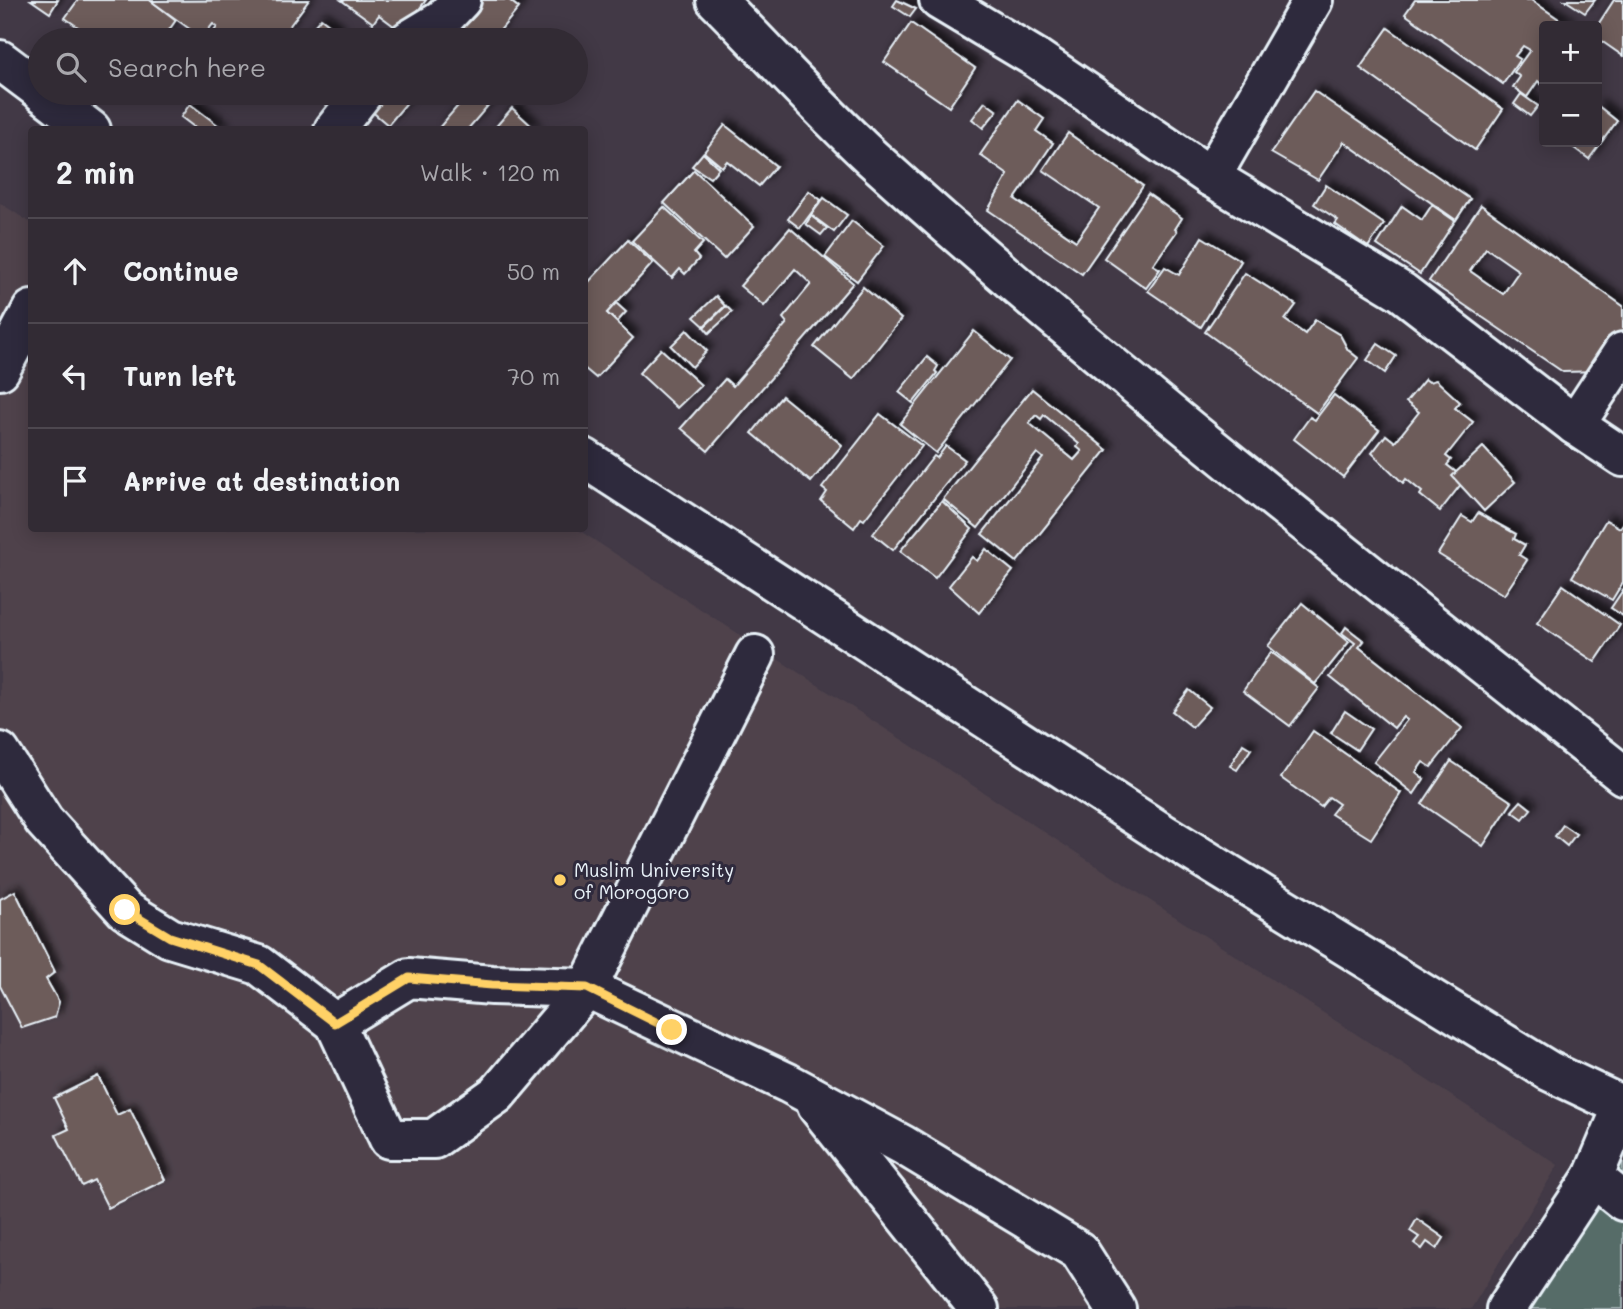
<!DOCTYPE html>
<html lang="en">
<head>
<meta charset="utf-8">
<style>
  body { margin:0; font-family:Mali,sans-serif; background:#3a333c; color:#f1f3f6 }
  .controls { position:absolute; right:21px; top:21px; display:grid; overflow:hidden; border-radius:7px; box-shadow:0 4px 18px #0003 }
  .controls button { width:63px; height:63px; display:grid; place-items:center; padding:0; border:0; border-bottom:2px solid #4d474f; background:#322b34; color:#f1f3f6; font:35px sans-serif }
  .stop { position:absolute; width:21px; height:21px; margin:-16px; border:5px solid #ffd166; border-radius:50%; background:#fff }
  .stop.end { background:#ffd166; border-color:#fff; box-shadow:0 2px 7px #0008 }
  .list { margin:0; padding:0; list-style:none }
  h2 { display:flex; justify-content:space-between; align-items:center; height:91px; margin:0; padding:0 28px; font-size:30px }
  h2 small { font-size:23px; font-weight:400; color:#a8a7ac }
  .list li { display:grid; grid-template-columns:46px 1fr auto; gap:21px; align-items:center; box-sizing:border-box; height:105px; padding:0 28px; border-top:2px solid #4d474f }
  .list b { display:block; font-size:26px; white-space:nowrap }
  .list em { font-size:23px; font-style:normal; color:#a8a7ac }
  .icon { flex:none; width:38px; height:38px; fill:none; stroke:currentColor; stroke-width:2; stroke-linecap:round; stroke-linejoin:round }
  .map { position:relative; flex:none; width:1623px; height:1309px; overflow:hidden }
  .search { position:absolute; background:#322b34; box-shadow:0 4px 18px #0003; left:28px; top:28px; width:560px; height:77px; display:flex; align-items:center; gap:18px; box-sizing:border-box; padding:0 24px; border-radius:38px; color:#a8a7ac; font-size:26px }
  .panel { position:absolute; background:#322b34; box-shadow:0 4px 18px #0003; left:28px; top:126px; width:560px; height:406px; border-radius:7px }
  .map>svg:first-child { display:block }
  .built { fill:#4f434c }
  .green { fill:#566c68; stroke:#9faeb0; stroke-width:2 }
  .building { fill:#6d5b5a; stroke:#e8f1f8; stroke-width:2; fill-rule:evenodd; filter:url(#shadow) }
  .lines { fill:none; stroke-linecap:round; stroke-linejoin:round }
  .minor-casing { stroke:#e8f1f8; stroke-width:44 }
  .minor { stroke:#2f2a3d; stroke-width:38 }
  .route { stroke:#ffd166; stroke-width:9 }
  .poi-dot { fill:#ffd166; stroke:#2f2a3d; stroke-width:2.5 }
  .labels { text-anchor:middle; dominant-baseline:central; stroke-width:6; stroke-linejoin:round; paint-order:stroke }
  .poi-label { font-size:19px; fill:#e8f1f8; stroke:#2f2a3d; text-anchor:start }
</style>
</head>
<body>
<div class="map">
<svg width="1623" height="1309" viewBox="0 0 1623 1309">
  <defs>
    <filter id="shadow"><feDropShadow dx="6" dy="-6" stdDeviation="3.5" flood-color="#0009"/></filter>
  </defs>
  <rect width="100%" height="100%" fill="#423946"/>
  <filter id="ink" filterUnits="userSpaceOnUse"><feTurbulence type="fractalNoise" baseFrequency=".0143" numOctaves="2"/><feDisplacementMap in="SourceGraphic" scale="14" xChannelSelector="R" yChannelSelector="G"/><feConvolveMatrix kernelMatrix="1 2 1 2 8 2 1 2 1" color-interpolation-filters="sRGB"/></filter>
  <g filter="url(#ink)">
    <path class="built" d="M0,203l31,20 1,305 545,1 981,636 -87,144h-1471z"/>
    <path class="green" d="M1623,1146v163h-92z"/>
    <g class="building">
      <path d="M31,0h27l-8,13z"/>
      <path d="M78,0h72l26,20 -14,20h-65l-32,-22z"/>
      <path d="M309,0l-30,40h-65l-4,-3 7,-10 -4,-3 -11,14 -51,-37z"/>
      <path d="M341,0h85l-24,32 -23,-17 -6,8z"/>
      <path d="M470,0h39l10,8 -27,32h-37l-11,-9z"/>
      <path d="M897,0l19,9 -6,8 -17,-11z"/>
      <path d="M1415,0h116l38,26h-25v54l-3,4 -3,-3 -11,16 -14,-10 7,-10 -6,-5 16,-22 -7,-4 -8,10 5,3 -17,25 -98,-70z"/>
      <path d="M1565,0h30l-10,13z"/>
      <path d="M1614,0h9v56l-26,-18v-12z"/>
      <path d="M321,18l18,14 -7,8h-30z"/>
      <path d="M911,23l64,45 -26,39 -65,-45z"/>
      <path d="M1388,28l115,81 -28,41 -115,-82z"/>
      <path d="M1314,91l156,108 -14,21 -112,-78 -26,38 -47,-27z"/>
      <path d="M372,93h43l-27,32 -25,-21z"/>
      <path d="M469,93l29,1 -31,36h-30z"/>
      <path d="M1521,94l17,12 -8,10 -16,-12z"/>
      <path d="M1018,100l26,19 -8,12 17,12 -38,56 61,42 23,-33 -56,-38 25,-37 75,53 -61,88 -94,-64 20,-35 -28,-20z"/>
      <path d="M985,102l12,9 -14,17 -11,-9z"/>
      <path d="M190,104l33,25 -1,1h-24l-17,-13z"/>
      <path d="M1597,105l20,16 -28,38 -23,-17h31z"/>
      <path d="M512,108l23,21 -42,1z"/>
      <path d="M725,125l51,41 -17,20 -32,-25 -5,6 -18,-15z"/>
      <path d="M703,153l16,15 -9,10 -18,-12z"/>
      <path d="M694,170l60,56 -30,33 -60,-56z"/>
      <path d="M1326,185l58,39 -16,23 -33,-23 3,-4 -24,-16z"/>
      <path d="M809,191l12,9 -21,28 -12,-9z"/>
      <path d="M1148,194l34,24 -7,11 2,2 -24,34 7,4 -14,19 -42,-30z"/>
      <path d="M824,198l23,17 -13,17 -23,-17z"/>
      <path d="M1432,205l23,16 -35,53 -43,-29 25,-39 20,14z"/>
      <path d="M1481,205l142,101v35l-21,30 -39,1 -134,-91zM1486,248l33,23 -16,23 -33,-23z"/>
      <path d="M664,207l39,36 -9,10 5,6 -14,15 -5,-5 -8,9 -40,-37z"/>
      <path d="M811,216l16,12 -6,7 -15,-11z"/>
      <path d="M852,221l32,25 -27,35 -32,-24z"/>
      <path d="M790,228l63,55 -145,168 -27,-23 44,-49 8,7 54,-63 -4,-5 28,-34 -16,-15 -31,37 -24,-20z"/>
      <path d="M1202,237l39,24 -40,66 -53,-36 17,-24 14,8z"/>
      <path d="M628,240l25,23 -46,50 26,25 -37,40 -12,-10v-81z"/>
      <path d="M1245,273l51,32 -11,15 20,14 10,-14 25,15 8,15 10,8 -41,55 -112,-81z"/>
      <path d="M863,287l38,32 -48,60 -39,-32z"/>
      <path d="M716,296l9,10 -21,20 -10,-9z"/>
      <path d="M616,303l10,9 -9,10 -10,-9z"/>
      <path d="M726,306l6,6 -23,21 -5,-6z"/>
      <path d="M687,330l20,21 -15,16 -21,-21z"/>
      <path d="M974,331l36,29 -74,93 -36,-29z"/>
      <path d="M1378,344l18,12 -11,17 -18,-13z"/>
      <path d="M661,349l40,36 -24,23 -38,-35z"/>
      <path d="M927,357l11,9 -3,5 2,2 -24,30 -14,-11z"/>
      <path d="M1425,379l4,3 7,-2 24,22 -5,6 18,14 -27,34 5,4 -4,5 18,14 -25,32 -20,-16 2,-3 -16,-13 -3,4 -31,-30 14,-18 9,7 24,-30 -13,-10z"/>
      <path d="M1032,389l75,61 -90,112 -35,-28 61,-76 -6,-5 -59,75 -35,-29zM1036,415l5,4 3,-4 35,29 -2,3 5,4 -8,9 -45,-37z"/>
      <path d="M1334,395l45,35 -36,47 -49,-38 16,-22 5,3z"/>
      <path d="M782,396l60,49 -31,37 -59,-49z"/>
      <path d="M880,414l42,32 -58,74 -3,-2 -7,10 -33,-27 6,-9 -5,-4z"/>
      <path d="M946,446l19,14 -72,90 -20,-16 61,-78 3,2z"/>
      <path d="M1483,447l32,35 -31,29 -32,-35z"/>
      <path d="M942,501l30,28 -37,49 -35,-27z"/>
      <path d="M1478,513l38,21 -2,5 11,6 -6,10 8,5 -23,35 -66,-41 24,-38 10,6z"/>
      <path d="M1606,520l14,8 3,-4v58l-11,18 -40,-23z"/>
      <path d="M986,549l27,22 -34,42 -30,-27 23,-29 5,4z"/>
      <path d="M1563,585l57,40 -25,37 -58,-39z"/>
      <path d="M1623,590v26l-12,-8z"/>
      <path d="M1302,603l47,39 -34,42 -47,-38z"/>
      <path d="M1346,627l18,14 -5,6 103,81 -31,39 -8,-5 -7,10 8,7 -10,15 -40,-32 33,-42 -4,-3 -9,11 -64,-51 25,-34 -13,-10z"/>
      <path d="M1271,652l48,36 -29,38 -47,-35z"/>
      <path d="M1189,690l21,17 -18,20 -20,-16z"/>
      <path d="M1345,711l26,18 -14,21 -26,-17z"/>
      <path d="M1313,731l88,62 -30,46 -40,-25 8,-10 -10,-7 -8,10 -40,-29z"/>
      <path d="M1243,744l8,5 -14,21 -7,-4z"/>
      <path d="M1451,761l61,41 -29,44 -61,-42z"/>
      <path d="M1521,801l10,8 -8,10 -11,-8z"/>
      <path d="M1563,825l13,9 -9,12 -12,-10z"/>
      <path d="M15,891l40,81 -9,7 13,23 -4,15 -33,11 -22,-42v-87z"/>
      <path d="M98,1076l19,39 13,-6 35,71 -57,28 -14,-28 -12,6 -26,-51 13,-6 -15,-31z"/>
      <path d="M1417,1219l27,19 -7,11 -10,-7 -5,7 -8,-6 5,-6 -9,-6z"/>
    </g>
    <g class="lines">
      <g class="minor-casing">
        <g id="minor">
          <path d="M716,0c52,52 102,108 156,158 240,217 497,416 751,617"/>
          <path d="M939,0l97,58 175,119 191,115 173,133 48,32"/>
          <path d="M409,40l33,-20 19,-20"/>
          <path d="M0,60l40,30"/>
          <path d="M43,93l48,37"/>
          <path d="M334,130l29,-37"/>
          <path d="M1211,177l102,-177"/>
          <path d="M0,370l32,-60"/>
          <path d="M1575,425l48,-73"/>
          <path d="M584,458l578,375 387,238 74,35"/>
          <path d="M0,752l44,69 81,89 45,28 89,27 76,58 54,116h45l63,-45 90,-106 168,-333"/>
          <path d="M335,1023l74,-45 83,7 95,3 201,95 115,62 176,106 37,58"/>
          <path d="M817,1106l162,203"/>
          <path d="M1593,1177l30,24"/>
          <path d="M1506,1309l87,-132 30,-71"/>
        </g>
      </g>
      <use href="#minor" class="minor"/>
    </g>
  </g>
  <g class="lines" filter="url(#ink)">
    <path class="route" d="M125,910l45,27 89,28 76,58 74,-45 83,7 95,3 85,42"/>
  </g>
  <circle class="poi-dot" cx="560" cy="880" r="7"/>
  <g class="labels">
    <g class="poi-label">
      <text x="574" y="869">Muslim University<tspan x="574" dy="22">of Morogoro</tspan></text>
    </g>
  </g>
</svg>
<div class="controls">
<button>+</button>
<button>−</button>
</div>
<div class="stop" style="left:125px;top:910px"></div>
<div class="stop end" style="left:672px;top:1030px"></div>
<div class="search"><svg class="icon" aria-label="search" viewBox="0 0 24 24"><circle cx="10" cy="10" r="6"/><path d="M15 15l6 6"/></svg>Search here</div>
<section class="panel">
<h2>2 min<small>Walk · 120 m</small></h2>
<ul class="list">
<li><svg class="icon" aria-label="ahead" viewBox="0 0 24 24"><path d="M12 20V5M6 11l6-6 6 6"/></svg><div><b>Continue</b></div><em>50 m</em></li>
<li><svg class="icon" aria-label="left" viewBox="0 0 24 24"><path d="M17 20v-9H6M10 6l-5 5 5 5"/></svg><div><b>Turn left</b></div><em>70 m</em></li>
<li><svg class="icon" aria-label="arrive" viewBox="0 0 24 24"><path d="M6 21V4h12l-3 4 3 4H6"/></svg><div><b>Arrive at destination</b></div></li>
</ul>
</section>
</div>
</body>
</html>
